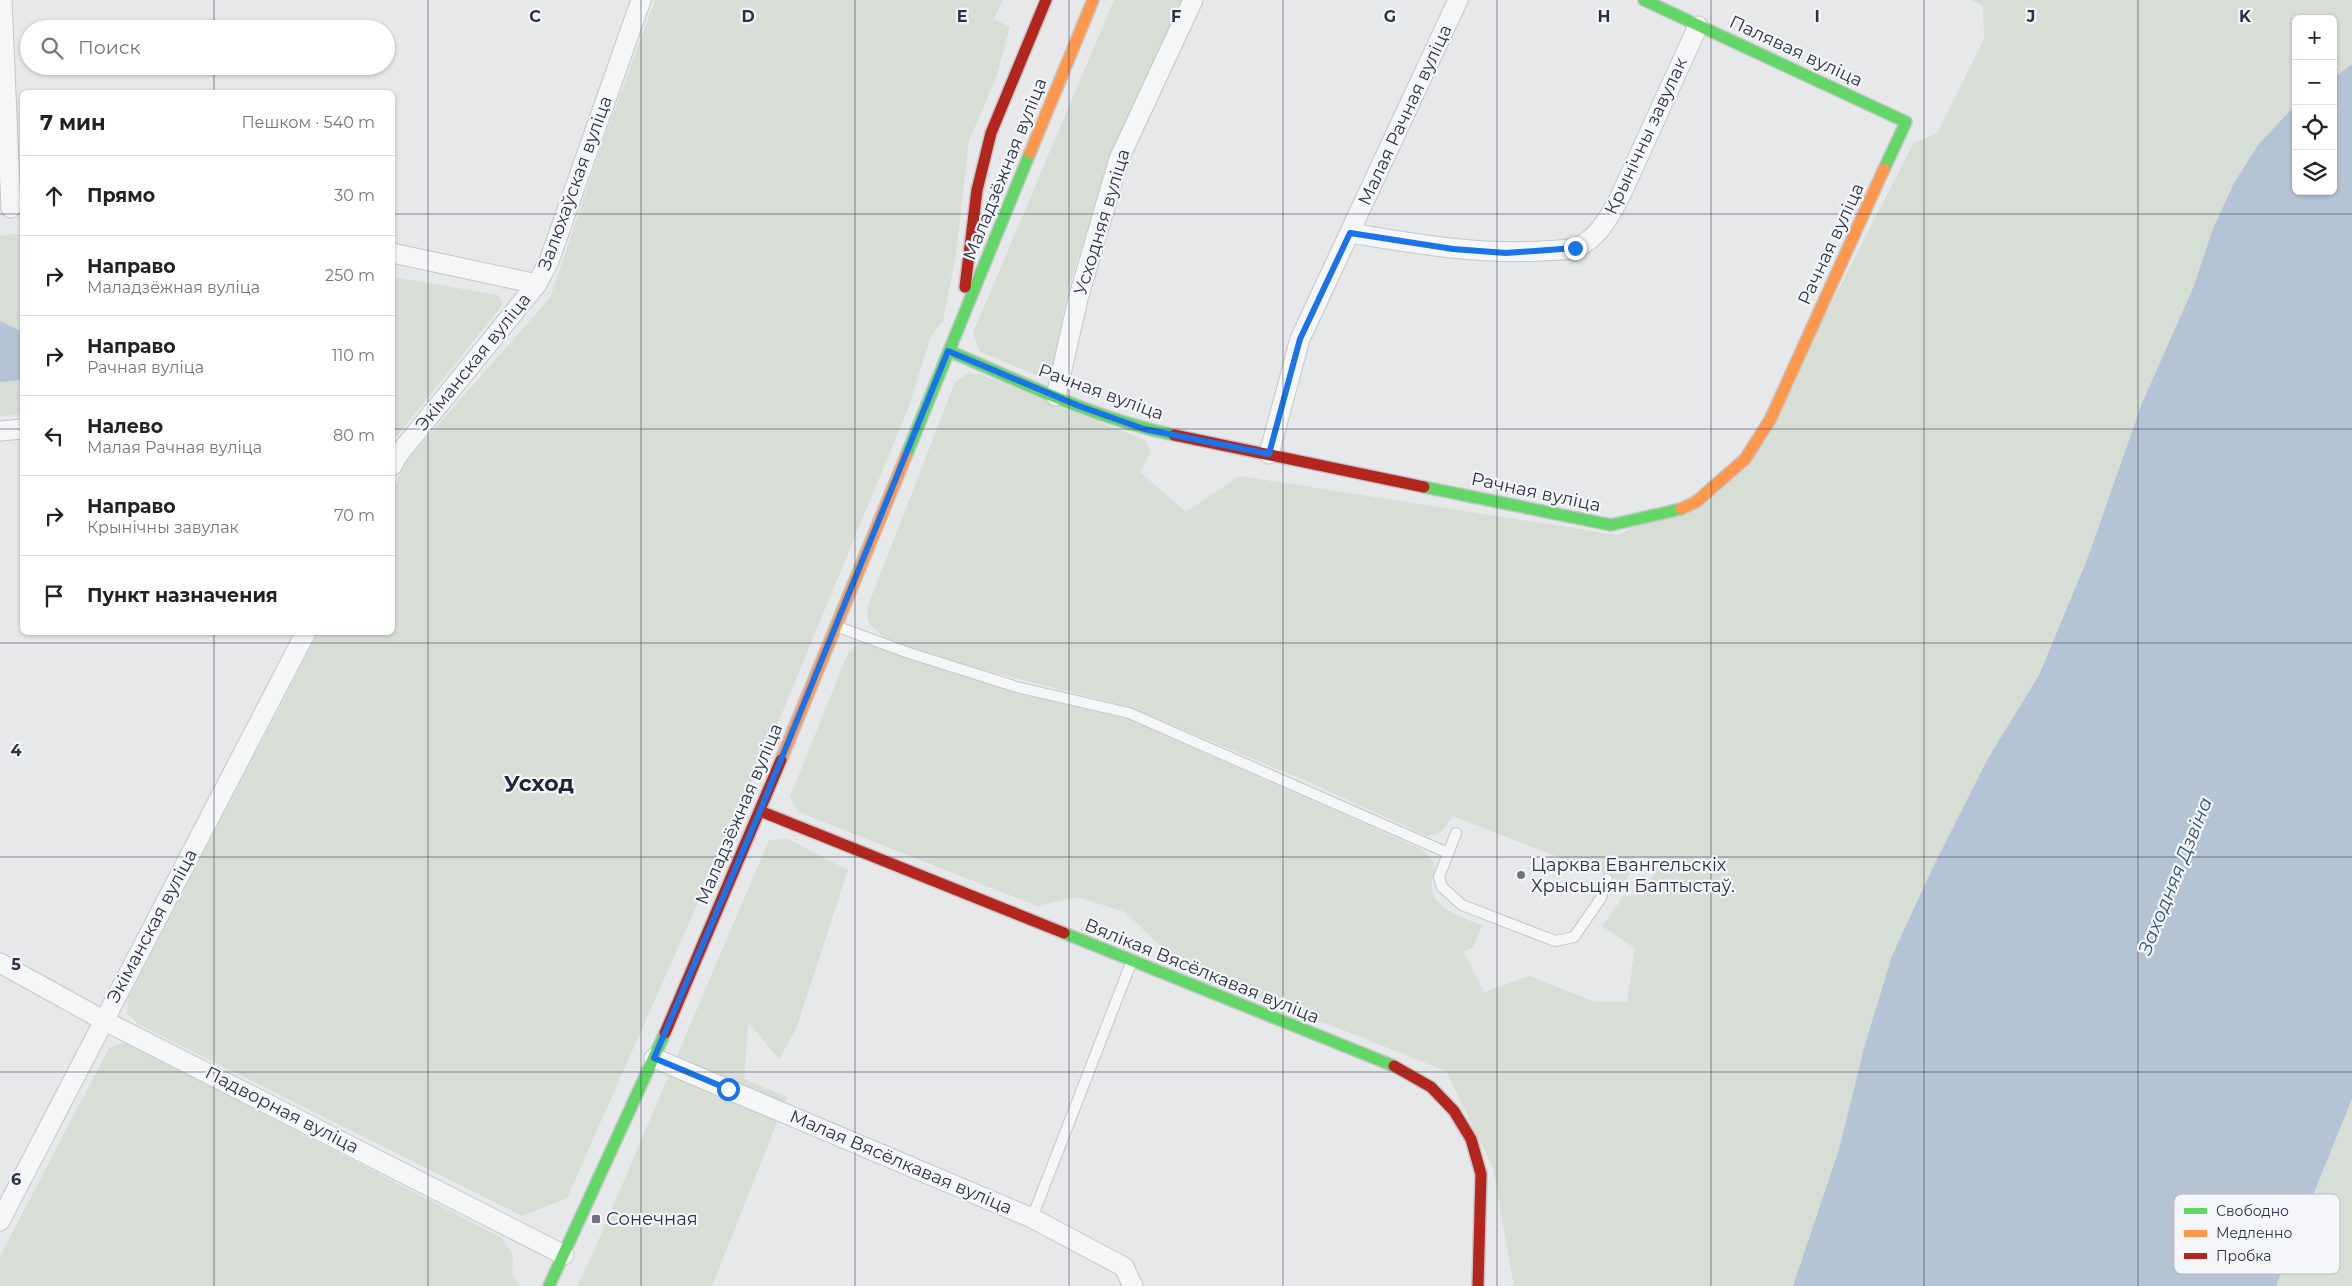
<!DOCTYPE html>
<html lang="ru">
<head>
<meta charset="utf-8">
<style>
  body { margin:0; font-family:Montserrat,sans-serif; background:#f6f6f6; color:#222 }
  .controls { position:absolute; right:15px; top:15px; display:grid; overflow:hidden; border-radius:8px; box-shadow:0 1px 4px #0004 }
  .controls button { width:45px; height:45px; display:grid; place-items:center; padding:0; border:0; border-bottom:1px solid #e0e0e0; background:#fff; color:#222; font:25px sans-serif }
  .stop { position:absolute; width:15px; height:15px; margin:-11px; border:4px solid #1a73e8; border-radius:50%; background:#fff }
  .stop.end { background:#1a73e8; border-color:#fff; box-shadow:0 1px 5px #0008 }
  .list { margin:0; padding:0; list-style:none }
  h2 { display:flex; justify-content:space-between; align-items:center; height:65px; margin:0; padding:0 20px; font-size:21px }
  h2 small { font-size:16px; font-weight:400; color:#767676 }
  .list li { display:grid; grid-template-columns:32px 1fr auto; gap:15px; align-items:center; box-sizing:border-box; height:80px; padding:0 20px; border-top:1px solid #e0e0e0 }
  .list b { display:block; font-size:19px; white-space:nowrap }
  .list p { margin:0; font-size:16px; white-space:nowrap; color:#767676 }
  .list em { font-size:16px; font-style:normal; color:#767676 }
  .icon { flex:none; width:28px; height:28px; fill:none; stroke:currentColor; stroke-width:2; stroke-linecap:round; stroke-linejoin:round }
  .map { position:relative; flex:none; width:2352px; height:1286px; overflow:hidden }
  .search { position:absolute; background:#fff; box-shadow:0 1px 4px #0004; left:20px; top:20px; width:375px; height:55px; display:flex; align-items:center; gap:12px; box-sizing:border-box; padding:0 18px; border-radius:28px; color:#767676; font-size:19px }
  .panel { position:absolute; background:#fff; box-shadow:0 1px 4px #0004; left:20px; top:90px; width:375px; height:545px; border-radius:8px }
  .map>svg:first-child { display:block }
  .green { fill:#d6ded6 }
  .water { fill:#b4c4d5 }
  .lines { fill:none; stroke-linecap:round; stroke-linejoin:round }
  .lane-casing { stroke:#c4c6c8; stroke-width:12 }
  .street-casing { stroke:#c4c6c8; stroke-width:21 }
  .fast-casing { stroke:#c4c6c8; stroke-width:14 }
  .slow-casing { stroke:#c4c6c8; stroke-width:14 }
  .jam-casing { stroke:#c4c6c8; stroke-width:14 }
  .lane { stroke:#f5f6f7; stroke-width:10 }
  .street { stroke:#f5f6f7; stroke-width:19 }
  .fast { stroke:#63d668; stroke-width:11 }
  .slow { stroke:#ff974d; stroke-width:11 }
  .jam { stroke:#b3261e; stroke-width:11 }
  .route { stroke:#1a73e8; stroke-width:6 }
  .grid { fill:none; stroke:#2b3445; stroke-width:1; stroke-opacity:0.55 }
  .poi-dot { fill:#6c737f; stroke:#f4f6f9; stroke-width:2 }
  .labels { text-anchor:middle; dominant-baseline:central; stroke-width:4.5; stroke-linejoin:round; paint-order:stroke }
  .street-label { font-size:18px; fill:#2b3445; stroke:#f4f6f9 }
  .poi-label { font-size:18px; fill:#2b3445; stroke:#f4f6f9; text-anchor:start }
  .water-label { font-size:19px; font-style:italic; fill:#34527a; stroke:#f4f6f9 }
  .district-label { font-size:22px; font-weight:bold; fill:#1d2536; stroke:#f4f6f9 }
  .key { fill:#f4f6f9; stroke:#b8bcc3; stroke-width:1 }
  .key-label { font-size:14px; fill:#2b3445 }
  .grid-label { font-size:16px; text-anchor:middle; font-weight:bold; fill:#2b3445; stroke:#f4f6f9; stroke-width:4.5; stroke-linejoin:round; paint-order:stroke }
</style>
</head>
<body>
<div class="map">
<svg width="2352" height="1286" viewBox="0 0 2352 1286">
  <rect width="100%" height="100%" fill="#e6e8ea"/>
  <g class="green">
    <path d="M655,0h348l-9,19 16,8 -14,51 -27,63 -13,113 -13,67 -12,15 -22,70 -127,307 -215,485 -45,18 -384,-192 -11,-11 1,-15 190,-365 74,-1 1,-144 14,-28 143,-162 51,-151z"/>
    <path d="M1114,0h68l-72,156 -43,138 -14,74 -17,7 -56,-23 -7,-19z"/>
    <path d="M1971,0h381v64l-19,14v-59h-37v85l-38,41 -24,38 -21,45 -20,60 -51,115 -54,154 -49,118 -52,85 -55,109 -40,87 -27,88 -26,105 -46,137h-279l-21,-118 -47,-97 -265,-105 -56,-54 -48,-15 -40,9 -239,-94 -8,-15 58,-144 10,-9h8l173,54 89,21 293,130c21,19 11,15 11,37 -1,22 34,33 50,39l-9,22 -9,5 20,40 45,-16 66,26h32l8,-54 -33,-22 22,-30 20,-1 15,-33 -23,-7 -10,28 -174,-67c-7,13 -10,18 -25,20l-116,-53 -182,-76 -177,-45 -69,-25 -14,-14 -2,-9 1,-8 87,-224 12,-8h13l165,66 6,11 -11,21 46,40 54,-36 378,59 131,-71 164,-320 25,-12 46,-93 -1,-33z"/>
    <path d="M12,234l10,1v180l-22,1v-180z"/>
    <path d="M393,277l105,18 5,9 -110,137z"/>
    <path d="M788,839l60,31 -52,159 -17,30 -31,-37 -4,57 43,18 -75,189h-135l14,-28 178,-418z"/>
    <path d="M126,1042l376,196 11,17 -1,20 8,11h-520v-30l109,-208z"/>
    <path d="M2352,1099v187h-76z"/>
  </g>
  <g class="water">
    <path d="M2352,64v1035l-76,187h-483l46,-137 26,-105 27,-88 40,-87 55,-109 52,-85 49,-118 54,-154 51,-115 20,-60 21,-45 24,-38 38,-41v87h37v-113z"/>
    <path d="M0,321l22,11v48l-22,2z"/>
  </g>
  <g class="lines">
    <g class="lane-casing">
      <g id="lane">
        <path d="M838,627l71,26 108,34 112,26 319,140"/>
        <path d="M1456,833l-17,44 3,10 20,18 93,36 19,-4 27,-39 6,-19"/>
        <path d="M1032,1218l99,-255"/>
      </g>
    </g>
    <g class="street-casing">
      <g id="street">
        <path d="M2,0l9,208"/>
        <path d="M1350,233c63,10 126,22 190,18 10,-1 23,0 34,-3 22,-6 35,-31 45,-49l79,-173"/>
        <path d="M392,253l145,31 12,-23 92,-261"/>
        <path d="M1056,396l22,-97 41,-140 74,-159"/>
        <path d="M0,431l22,-2"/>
        <path d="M1269,454l31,-115 158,-339"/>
        <path d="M392,466l6,-11 139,-171"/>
        <path d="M0,963l103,57 461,235"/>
        <path d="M654,1058l378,160 92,49 9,19"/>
        <path d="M0,1221l306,-589"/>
      </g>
    </g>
    <g class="fast-casing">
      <g id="fast">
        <path d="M1644,0l262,122 -22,47"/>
        <path d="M949,351c73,31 147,68 225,84"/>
        <path d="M906,456l124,-303"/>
        <path d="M1424,487l187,38 70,-16"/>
        <path d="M1064,933l330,133"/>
        <path d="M549,1286l116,-253"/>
      </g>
    </g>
    <g class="slow-casing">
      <g id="slow">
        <path d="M1030,153l63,-153"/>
        <path d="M1681,509l15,-7 49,-43 25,-39 114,-251"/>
        <path d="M781,760l125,-304"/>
      </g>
    </g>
    <g class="jam-casing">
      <g id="jam">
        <path d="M965,287l12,-97 14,-57 55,-133"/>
        <path d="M1174,435l250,52"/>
        <path d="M760,811l304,122"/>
        <path d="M665,1033l116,-273"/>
        <path d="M1394,1066l37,21 23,24 17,28 10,35 -3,112"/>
      </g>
    </g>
    <use href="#lane" class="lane"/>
    <use href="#street" class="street"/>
    <use href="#fast" class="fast"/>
    <use href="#slow" class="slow"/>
    <use href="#jam" class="jam"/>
  </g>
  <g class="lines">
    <path class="route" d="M728,1089l-74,-31 106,-247 188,-460 131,55 65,23 125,25 31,-115 50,-106 103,16 53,4 69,-5"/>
  </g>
  <path class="grid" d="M214,0v29M428,0v1286M641,0v1286M855,0v1286M1069,0v1286M1283,0v1286M1497,0v1286M1711,0v1286M1924,0v1286M2138,0v1286M214,66v26M0,214h22M392,214h1960M0,429h22M392,429h1960M214,632v654M0,643h2352M0,857h2352M0,1072h2352"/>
  <g class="poi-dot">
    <circle cx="1521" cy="875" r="5"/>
    <rect x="591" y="1214" width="10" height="10" rx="2.5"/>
  </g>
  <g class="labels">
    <g class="street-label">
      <text transform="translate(1796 51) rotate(25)">Палявая вуліца</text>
      <text transform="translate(1405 115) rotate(-65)">Малая Рачная вуліца</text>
      <text transform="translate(1646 136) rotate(-65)">Крынічны завулак</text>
      <text transform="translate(1005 169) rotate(-68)">Маладзёжная вуліца</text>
      <text transform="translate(575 183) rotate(-70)">Залюхаўская вуліца</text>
      <text transform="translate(1102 222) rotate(-73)">Усходняя вуліца</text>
      <text transform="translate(1831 244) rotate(-65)">Рачная вуліца</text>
      <text transform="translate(473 362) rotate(-51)">Экіманская вуліца</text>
      <text transform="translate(1101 392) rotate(20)">Рачная вуліца</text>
      <text transform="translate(1536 492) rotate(12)">Рачная вуліца</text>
      <text transform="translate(739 814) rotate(-67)">Маладзёжная вуліца</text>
      <text transform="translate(152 926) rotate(-62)">Экіманская вуліца</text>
      <text transform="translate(1202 971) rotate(22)">Вялікая Вясёлкавая вуліца</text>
      <text transform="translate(282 1110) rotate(27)">Падворная вуліца</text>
      <text transform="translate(901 1162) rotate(23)">Малая Вясёлкавая вуліца</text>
    </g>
    <g class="poi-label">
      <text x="1531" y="865">Царква Евангельскіх<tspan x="1531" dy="21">Хрысьціян Баптыстаў.</tspan></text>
      <text x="606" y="1219">Сонечная</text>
    </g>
    <g class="water-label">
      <text transform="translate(2175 876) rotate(-68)">Заходняя Дзвіна</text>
    </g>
    <g class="district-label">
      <text x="539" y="783">Усход</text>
    </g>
  </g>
  <rect x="2174" y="1194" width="166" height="80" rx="8" class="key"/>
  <rect x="2184" y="1208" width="23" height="6" fill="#63d668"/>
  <rect x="2184" y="1230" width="23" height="7" fill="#ff974d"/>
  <rect x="2184" y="1253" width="23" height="6" fill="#b3261e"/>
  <g class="key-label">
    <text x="2216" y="1216">Свободно</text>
    <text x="2216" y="1238">Медленно</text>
    <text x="2216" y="1261">Пробка</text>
  </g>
  <g class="grid-label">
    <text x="535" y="22">C</text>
    <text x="748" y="22">D</text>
    <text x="962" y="22">E</text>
    <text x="1176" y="22">F</text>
    <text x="1390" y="22">G</text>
    <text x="1604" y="22">H</text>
    <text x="1817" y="22">I</text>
    <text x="2031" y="22">J</text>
    <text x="2245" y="22">K</text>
    <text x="16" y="756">4</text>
    <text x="16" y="970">5</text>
    <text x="16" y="1185">6</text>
  </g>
</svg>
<div class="controls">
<button>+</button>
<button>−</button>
<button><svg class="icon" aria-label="locate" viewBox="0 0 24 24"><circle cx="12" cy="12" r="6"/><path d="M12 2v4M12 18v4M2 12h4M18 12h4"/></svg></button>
<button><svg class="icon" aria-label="layers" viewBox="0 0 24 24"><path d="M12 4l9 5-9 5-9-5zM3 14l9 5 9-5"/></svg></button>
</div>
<div class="stop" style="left:728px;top:1089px"></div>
<div class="stop end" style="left:1575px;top:248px"></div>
<div class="search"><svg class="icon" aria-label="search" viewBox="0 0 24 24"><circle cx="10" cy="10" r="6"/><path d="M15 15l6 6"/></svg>Поиск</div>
<section class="panel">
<h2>7 мин<small>Пешком · 540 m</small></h2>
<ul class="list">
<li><svg class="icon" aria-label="ahead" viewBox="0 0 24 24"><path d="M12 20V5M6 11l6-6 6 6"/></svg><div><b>Прямо</b></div><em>30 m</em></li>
<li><svg class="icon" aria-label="right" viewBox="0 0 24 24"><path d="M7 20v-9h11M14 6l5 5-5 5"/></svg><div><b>Направо</b><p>Маладзёжная вуліца</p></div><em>250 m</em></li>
<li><svg class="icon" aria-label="right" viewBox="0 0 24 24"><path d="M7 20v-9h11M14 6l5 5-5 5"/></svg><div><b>Направо</b><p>Рачная вуліца</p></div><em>110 m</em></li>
<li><svg class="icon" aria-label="left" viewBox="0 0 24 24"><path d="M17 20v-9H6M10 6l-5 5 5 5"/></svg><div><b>Налево</b><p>Малая Рачная вуліца</p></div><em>80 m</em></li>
<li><svg class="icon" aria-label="right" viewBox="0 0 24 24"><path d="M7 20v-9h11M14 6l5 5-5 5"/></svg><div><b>Направо</b><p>Крынічны завулак</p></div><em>70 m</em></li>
<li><svg class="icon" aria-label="arrive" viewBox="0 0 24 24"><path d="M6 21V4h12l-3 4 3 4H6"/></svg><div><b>Пункт назначения</b></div></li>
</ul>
</section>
</div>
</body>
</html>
